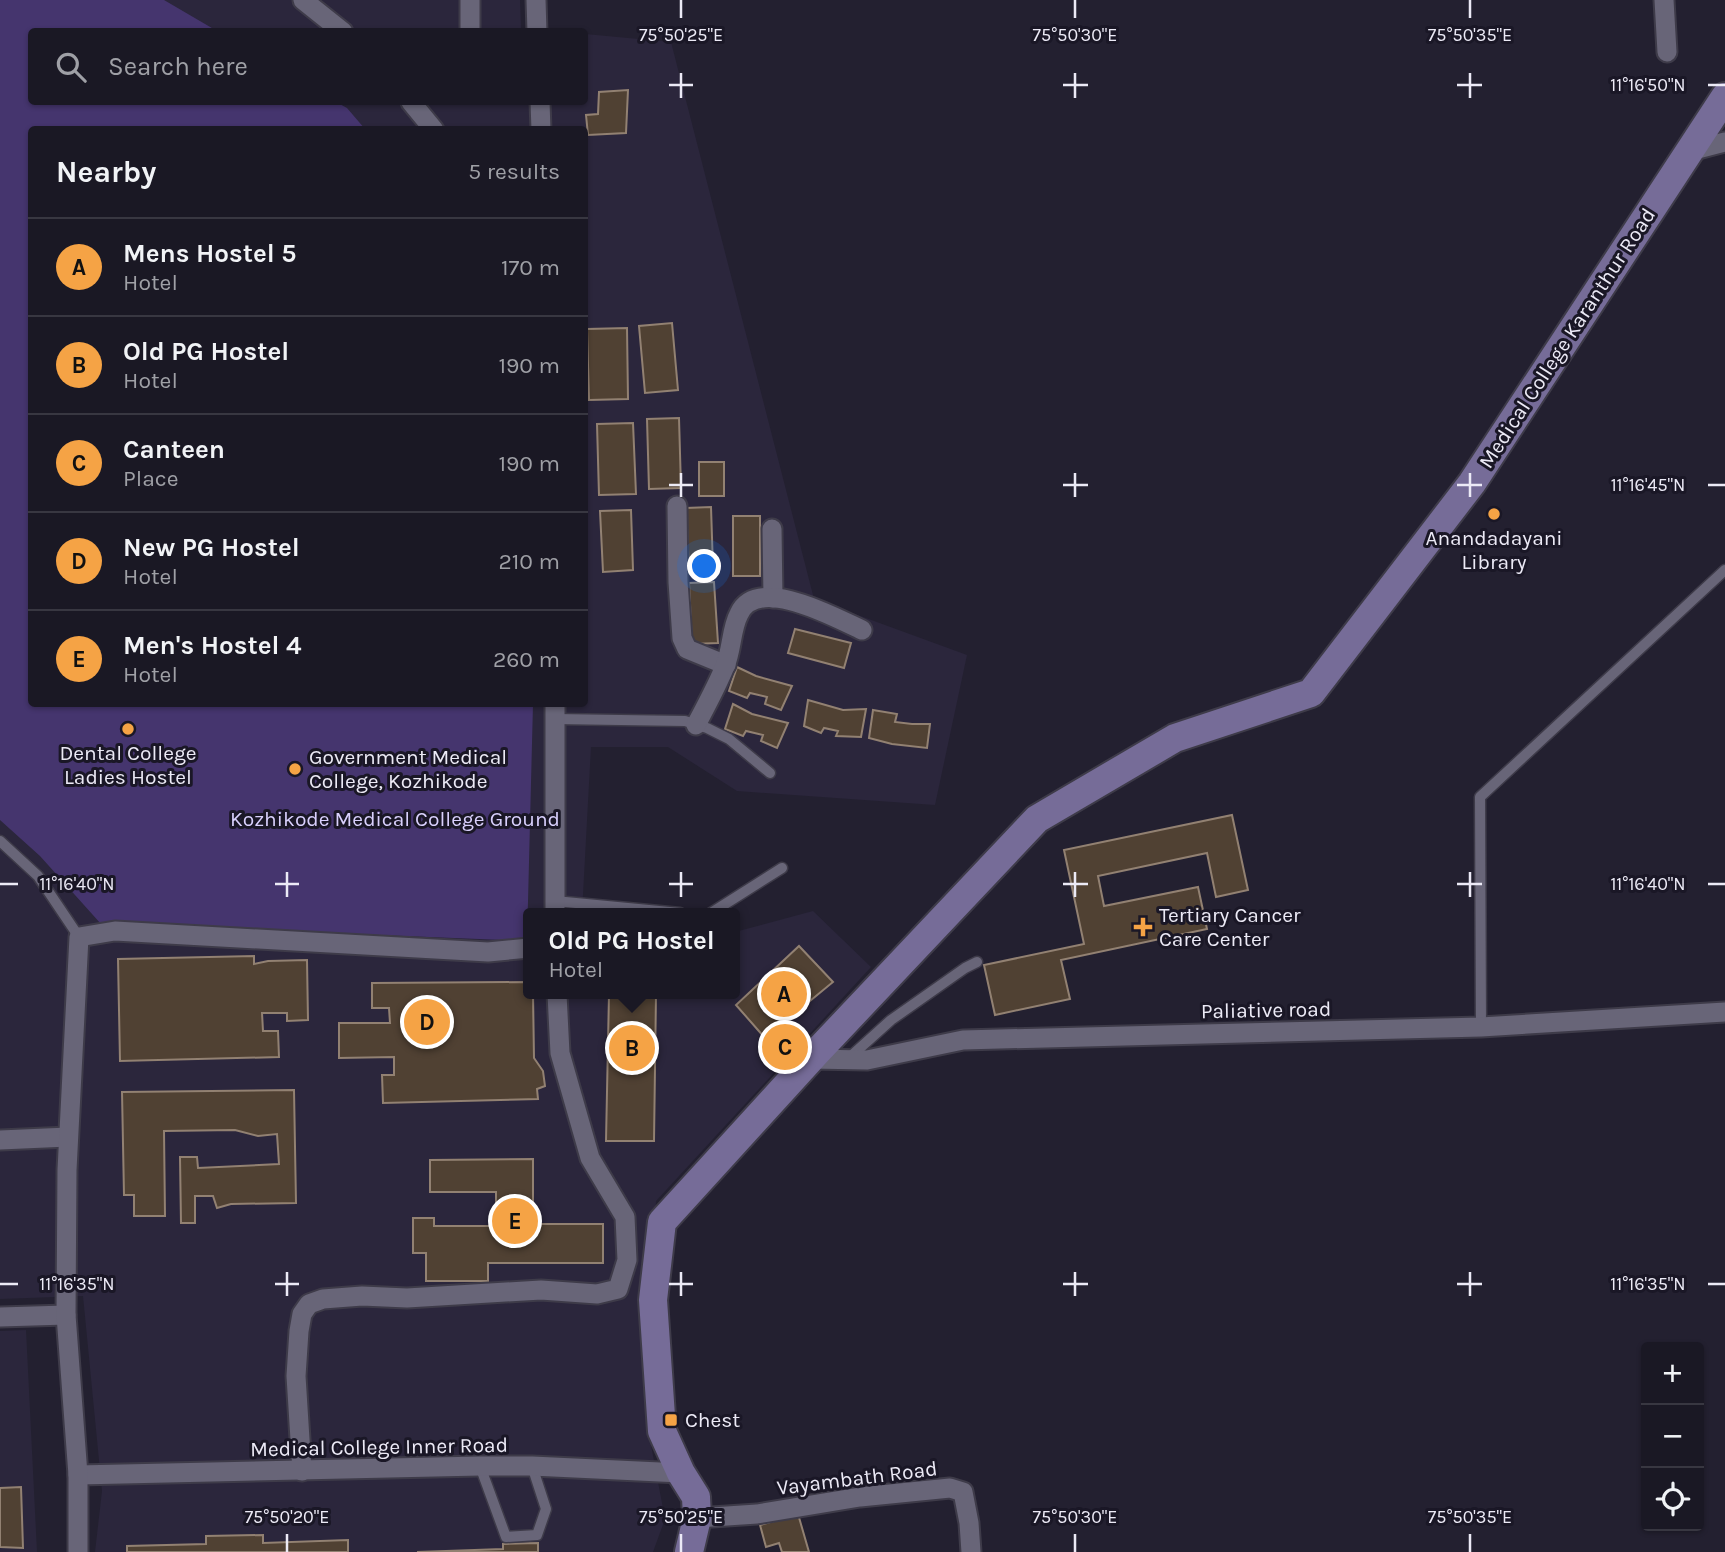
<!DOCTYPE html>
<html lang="en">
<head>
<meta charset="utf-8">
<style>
  body { margin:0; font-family:Karla,sans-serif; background:#23212c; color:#f1f3f6 }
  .controls { position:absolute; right:21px; bottom:21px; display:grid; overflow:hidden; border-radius:7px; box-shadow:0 2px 5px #0004 }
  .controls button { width:63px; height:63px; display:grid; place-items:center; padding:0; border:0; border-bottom:2px solid #383741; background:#1a1824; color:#f1f3f6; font:35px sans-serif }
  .you { position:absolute; left:705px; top:567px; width:24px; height:24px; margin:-18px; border:5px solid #fff; border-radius:50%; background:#1a73e8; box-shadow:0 0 0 10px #1a73e833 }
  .badge { display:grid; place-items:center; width:46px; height:46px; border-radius:50%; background:#f5a345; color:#111; font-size:23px; font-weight:700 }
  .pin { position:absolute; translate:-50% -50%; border:4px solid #fff; box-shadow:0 2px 7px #0006 }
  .popup { position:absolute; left:523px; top:908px; width:217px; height:91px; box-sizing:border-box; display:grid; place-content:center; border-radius:7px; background:#1a1824; filter:drop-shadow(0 2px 5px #0005); font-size:23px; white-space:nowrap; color:#9fa0a6 }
  .popup b { font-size:26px; color:#f1f3f6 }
  .popup::after { content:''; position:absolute; left:50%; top:100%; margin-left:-14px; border:14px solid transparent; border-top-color:#1a1824 }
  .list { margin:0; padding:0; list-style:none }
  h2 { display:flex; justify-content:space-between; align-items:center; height:91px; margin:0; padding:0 28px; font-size:30px }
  h2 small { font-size:23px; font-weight:400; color:#9fa0a6 }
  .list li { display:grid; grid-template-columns:46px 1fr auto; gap:21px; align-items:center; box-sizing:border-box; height:98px; padding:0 28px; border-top:2px solid #383741 }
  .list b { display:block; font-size:26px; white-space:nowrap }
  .list p { margin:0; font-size:23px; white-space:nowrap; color:#9fa0a6 }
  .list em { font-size:23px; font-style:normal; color:#9fa0a6 }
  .icon { flex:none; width:38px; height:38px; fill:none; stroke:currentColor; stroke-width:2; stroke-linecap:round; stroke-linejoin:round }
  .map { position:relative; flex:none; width:1725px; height:1552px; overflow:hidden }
  .search { position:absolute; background:#1a1824; box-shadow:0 2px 5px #0004; left:28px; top:28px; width:560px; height:77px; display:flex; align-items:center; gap:18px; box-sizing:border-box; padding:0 24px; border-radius:7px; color:#9fa0a6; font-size:26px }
  .panel { position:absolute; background:#1a1824; box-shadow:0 2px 5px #0004; left:28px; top:126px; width:560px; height:581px; border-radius:7px }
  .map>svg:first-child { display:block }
  .built { fill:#2b263c; fill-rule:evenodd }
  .green { fill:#45356e }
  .building { fill:#504133; stroke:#928172; stroke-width:2 }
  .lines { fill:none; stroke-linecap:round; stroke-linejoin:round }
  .service-casing { stroke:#3e3b49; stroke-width:13 }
  .minor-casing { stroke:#3e3b49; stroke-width:23 }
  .secondary-casing { stroke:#3e3b49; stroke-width:32 }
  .service { stroke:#686578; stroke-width:10 }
  .minor { stroke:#686578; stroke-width:19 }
  .secondary { stroke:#766c98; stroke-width:28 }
  .ticks { fill:none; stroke:#eceaf6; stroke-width:2.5 }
  .poi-dot { fill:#f5a345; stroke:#1a1726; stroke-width:2.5 }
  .labels { text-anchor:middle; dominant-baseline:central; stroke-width:6; stroke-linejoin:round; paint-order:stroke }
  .street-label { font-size:21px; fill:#eceaf6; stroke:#1a1726 }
  .poi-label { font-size:21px; fill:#eceaf6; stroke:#1a1726; text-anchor:start }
  .park-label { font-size:21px; fill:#d9d0fd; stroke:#1a1726 }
  .ticks-label { font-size:18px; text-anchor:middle; fill:#eceaf6; stroke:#1a1726; stroke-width:6; stroke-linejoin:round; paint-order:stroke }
</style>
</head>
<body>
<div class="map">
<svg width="1725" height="1552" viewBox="0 0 1725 1552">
  <rect width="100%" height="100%" fill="#232030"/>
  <g class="built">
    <path d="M0,0h520l1,28 31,3 -520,1v70h552l1,-68 86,8 143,557 153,56 -32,150 -198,-14 -69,-44h-77l-9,166h-53v81h206v-62l78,-21 58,56 -215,234 -5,244 14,74 -12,33h-558l7,-61 -19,-195 -83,3zM32,130h552v574h-552z"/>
    <path d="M26,1330l11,222h-37v-221z"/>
  </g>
  <path class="green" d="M0,0h164l53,31 -185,1v70h304l11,6 18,21 -333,1v574h501l-6,237 -426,-17 -61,-68 -40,-36z"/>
  <g class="building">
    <path d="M628,90l-2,43 -38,2 -2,-20 12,-1 1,-22z"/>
    <path d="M672,323l6,67 -33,3 -6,-67z"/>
    <path d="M627,328l1,71 -39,1 -2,-71z"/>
    <path d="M679,418l2,70 -32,1 -2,-70z"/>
    <path d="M633,423l3,71 -37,1 -2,-71z"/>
    <rect x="699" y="462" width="25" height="34"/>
    <path d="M711,507l2,61 -24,1 -3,-61z"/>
    <path d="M631,510l2,60 -30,2 -3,-61z"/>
    <rect x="733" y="516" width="27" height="60"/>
    <path d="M714,582l4,61 -26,1 -3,-61z"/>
    <path d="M795,629l56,14 -7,25 -56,-15z"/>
    <path d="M737,667l19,9 36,10 -11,24 -16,-6 2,-7 -17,-4 -3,5 -18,-7z"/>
    <path d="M808,700l35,10 23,-1 -5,28 -25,-1 2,-5 -14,-3 -3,5 -17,-7z"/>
    <path d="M733,704l19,10 36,9 -11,25 -16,-7 2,-6 -17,-4 -3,5 -18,-7z"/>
    <path d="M873,710l24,4 -2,8 17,2h18l-3,24 -35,-4 -23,-6z"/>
    <path d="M1232,815l16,75 -32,7 -9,-44 -109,23 6,30 94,-19 9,42 -146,31 9,39 -75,16 -11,-50 100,-21 -20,-94z"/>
    <path d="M799,946l34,36 -68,56 -29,-33z"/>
    <path d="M254,956v8l14,-3 39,-1 1,60 -21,1v-8h-25l1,18h15l1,26 -159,4 -2,-102z"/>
    <path d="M529,982v12h4l1,64 9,13 2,15 -8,3 1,10 -155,4 -1,-28h12v-18l-55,1v-35h51l-1,-15h-17v-25z"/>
    <path d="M609,994h47l-2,147h-48z"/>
    <path d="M786,1030l17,22 -18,13 -17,-22z"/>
    <path d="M294,1090l2,113 -65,1 -14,4 -4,-12h-18v27h-14l-1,-66h17l1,11 81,-4 -2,-30 -19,2 -23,-6 -71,1 1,85h-31v-21h-10l-2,-103z"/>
    <path d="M533,1159v65h70v39h-115v18h-62v-28h-13v-35h21v8h62v-34h-66v-32z"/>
    <path d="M21,1487l2,61 -23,-1v-59z"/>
    <path d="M798,1514l11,38h-27l-3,-9 -13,4 -6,-22z"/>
    <path d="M263,1535v8l85,-3v12h-221v-6l79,-2v-8z"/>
    <path d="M538,1543v9h-121l86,-3v-5z"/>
  </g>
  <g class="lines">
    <g class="service-casing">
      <g id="service">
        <path d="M555,719l130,2 22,7 22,11 41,34"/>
        <path d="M0,841l38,35 41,61"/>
        <path d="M555,901l125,12"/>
        <path d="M711,913l71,-45"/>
        <path d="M1481,1027l-1,-230 245,-227"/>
        <path d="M850,1057l41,-37 74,-52 12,-6"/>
        <path d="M480,1466l26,71 31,-2 9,-26 -14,-43"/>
      </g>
    </g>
    <g class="minor-casing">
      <g id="minor">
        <path d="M303,0l40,32"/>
        <path d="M470,0v32"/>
        <path d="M536,0l1,32"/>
        <path d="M1664,0l3,52"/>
        <path d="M411,102l23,28"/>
        <path d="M540,102l1,28"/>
        <path d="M1690,151l35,-9"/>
        <path d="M677,506l1,76 4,56 5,11 39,16"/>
        <path d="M772,529l1,69"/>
        <path d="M696,725c10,-19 21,-39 29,-59 7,-16 6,-37 14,-52 18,-40 97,4 123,16"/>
        <path d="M555,913v-209"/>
        <path d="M811,1059l56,1 96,-20 518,-13 244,-15"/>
        <path d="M0,1140l68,-3"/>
        <path d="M0,1317l66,-2"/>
        <path d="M302,1471l-6,-95 3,-45 3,-17 7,-10 14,-5 39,-3 45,2 134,-8 56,4 21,-5 9,-29 -2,-43 -35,-59 -30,-105 -3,-59"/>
        <path d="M78,1475l402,-9h52l149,7"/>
        <path d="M697,1518l60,-4 103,-17 90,-9 13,4 6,31 2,29"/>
        <path d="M78,1552v-77l-12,-160 1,-145 12,-233 36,-6 373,21 41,-4"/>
      </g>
    </g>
    <g class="secondary-casing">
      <path id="secondary" d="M689,1552l8,-34 -1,-21 -15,-24 -19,-42 -9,-131 9,-78 153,-168 222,-235 138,-81 136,-45 161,-210 253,-386"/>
    </g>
    <use href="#service" class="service"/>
    <use href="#minor" class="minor"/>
    <use href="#secondary" class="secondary"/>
  </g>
  <path class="ticks" d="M681,0v18M1075,0v18M1470,0v18M681,73v25M1075,73v25M1470,73v25M669,85h24M1063,85h25M1457,85h25M1708,85h17M681,473v24M1075,473v24M1470,473v24M669,485h24M1063,485h25M1457,485h25M1708,485h17M287,872v25M681,872v25M1075,872v25M1470,872v25M0,884h18M275,884h24M669,884h24M1063,884h25M1457,884h25M1708,884h17M287,1272v24M681,1272v24M1075,1272v24M1470,1272v24M0,1284h18M275,1284h24M669,1284h24M1063,1284h25M1457,1284h25M1708,1284h17M287,1534v18M681,1534v18M1075,1534v18M1470,1534v18"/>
  <g class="poi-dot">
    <circle cx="1494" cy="514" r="7"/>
    <circle cx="128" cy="729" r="7"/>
    <circle cx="295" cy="769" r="7"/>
    <path d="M1139.5 916.5h7v7h7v7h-7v7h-7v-7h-7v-7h7z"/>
    <rect x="664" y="1413" width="14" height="14" rx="3.5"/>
  </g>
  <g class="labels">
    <g class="street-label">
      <text transform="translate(1567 338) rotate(-57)">Medical College Karanthur Road</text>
      <text transform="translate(1266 1010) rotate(-1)">Paliative road</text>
      <text transform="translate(379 1447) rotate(-1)">Medical College Inner Road</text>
      <text transform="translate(857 1478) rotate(-7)">Vayambath Road</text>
    </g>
    <g class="poi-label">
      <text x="1494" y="538" text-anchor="middle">Anandadayani<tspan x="1494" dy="24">Library</tspan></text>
      <text x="128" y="753" text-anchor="middle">Dental College<tspan x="128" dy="24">Ladies Hostel</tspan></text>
      <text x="309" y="757">Government Medical<tspan x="309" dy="24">College, Kozhikode</tspan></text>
      <text x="1159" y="915">Tertiary Cancer<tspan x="1159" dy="24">Care Center</tspan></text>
      <text x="685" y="1420">Chest</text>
    </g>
    <g class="park-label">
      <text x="395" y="819">Kozhikode Medical College Ground</text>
    </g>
  </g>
  <g class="ticks-label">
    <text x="681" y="41">75°50'25"E</text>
    <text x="1075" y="41">75°50'30"E</text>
    <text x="1470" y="41">75°50'35"E</text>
    <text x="1648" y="91">11°16'50"N</text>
    <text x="1648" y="491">11°16'45"N</text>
    <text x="77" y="890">11°16'40"N</text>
    <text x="1648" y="890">11°16'40"N</text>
    <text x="77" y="1290">11°16'35"N</text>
    <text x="1648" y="1290">11°16'35"N</text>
    <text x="287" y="1523">75°50'20"E</text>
    <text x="681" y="1523">75°50'25"E</text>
    <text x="1075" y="1523">75°50'30"E</text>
    <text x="1470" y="1523">75°50'35"E</text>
  </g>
</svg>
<div class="controls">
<button>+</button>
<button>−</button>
<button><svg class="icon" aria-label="locate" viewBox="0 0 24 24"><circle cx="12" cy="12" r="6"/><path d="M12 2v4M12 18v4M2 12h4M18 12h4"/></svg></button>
</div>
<div class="you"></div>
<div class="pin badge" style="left:784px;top:994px">A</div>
<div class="pin badge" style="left:632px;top:1048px">B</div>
<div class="popup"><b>Old PG Hostel</b>Hotel</div>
<div class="pin badge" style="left:785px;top:1047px">C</div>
<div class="pin badge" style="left:427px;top:1022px">D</div>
<div class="pin badge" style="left:515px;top:1221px">E</div>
<div class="search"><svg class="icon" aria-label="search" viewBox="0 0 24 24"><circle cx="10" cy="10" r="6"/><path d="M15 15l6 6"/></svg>Search here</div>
<section class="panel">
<h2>Nearby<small>5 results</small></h2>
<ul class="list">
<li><span class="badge">A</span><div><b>Mens Hostel 5</b><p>Hotel</p></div><em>170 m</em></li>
<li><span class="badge">B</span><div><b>Old PG Hostel</b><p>Hotel</p></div><em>190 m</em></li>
<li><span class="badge">C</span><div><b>Canteen</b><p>Place</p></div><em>190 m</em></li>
<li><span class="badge">D</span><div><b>New PG Hostel</b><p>Hotel</p></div><em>210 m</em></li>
<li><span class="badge">E</span><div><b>Men's Hostel 4</b><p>Hotel</p></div><em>260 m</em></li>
</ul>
</section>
</div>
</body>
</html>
